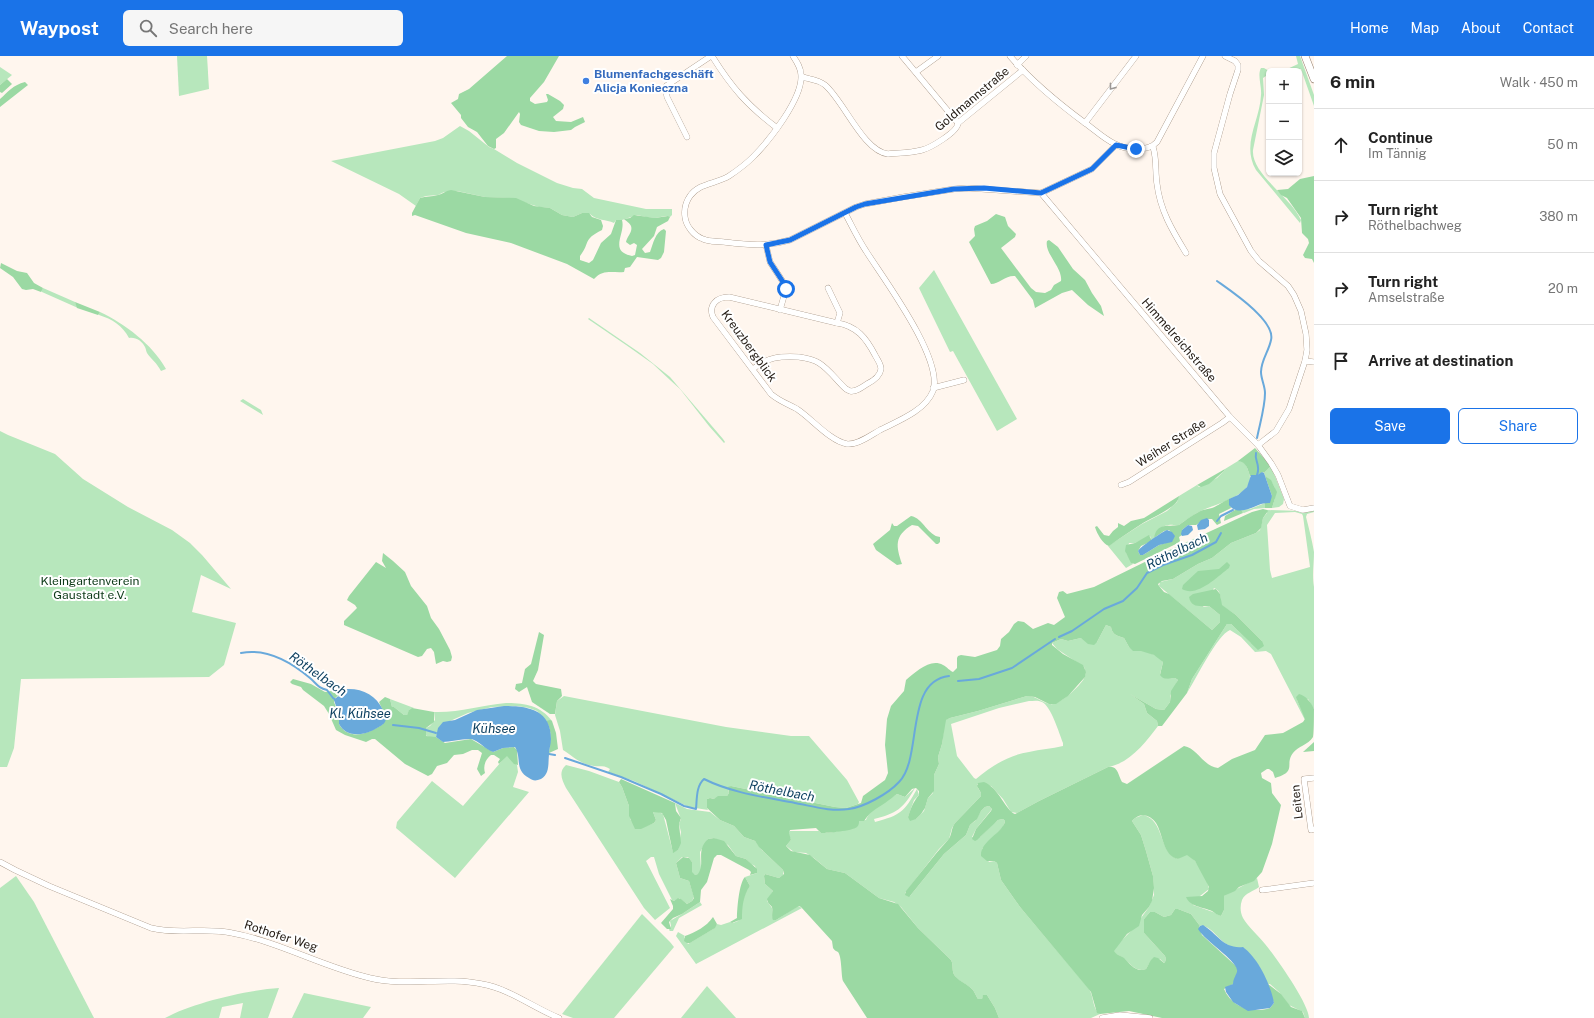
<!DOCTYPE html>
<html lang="en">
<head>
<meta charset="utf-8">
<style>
  body { margin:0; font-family:"Public Sans",sans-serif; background:#f6f6f6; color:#222 }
  .controls { position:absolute; right:12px; top:12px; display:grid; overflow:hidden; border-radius:6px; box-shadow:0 1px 3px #0004 }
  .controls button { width:36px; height:36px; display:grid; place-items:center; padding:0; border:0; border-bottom:1px solid #e0e0e0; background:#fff; color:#222; font:20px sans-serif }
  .stop { position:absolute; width:12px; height:12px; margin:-9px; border:3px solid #1a73e8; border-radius:50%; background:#fff }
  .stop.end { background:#1a73e8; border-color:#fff; box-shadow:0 1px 4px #0008 }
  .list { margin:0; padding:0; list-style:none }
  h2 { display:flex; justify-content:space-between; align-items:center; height:52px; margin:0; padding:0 16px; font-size:17px }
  h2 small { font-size:13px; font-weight:400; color:#767676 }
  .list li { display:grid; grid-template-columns:26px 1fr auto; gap:12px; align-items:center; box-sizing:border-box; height:72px; padding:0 16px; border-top:1px solid #e0e0e0 }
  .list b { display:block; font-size:15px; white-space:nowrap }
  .list p { margin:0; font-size:13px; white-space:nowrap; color:#767676 }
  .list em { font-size:13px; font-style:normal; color:#767676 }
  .actions { display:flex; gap:8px; padding:12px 16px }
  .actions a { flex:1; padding:9px 0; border:1px solid #1a73e8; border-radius:6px; text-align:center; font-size:14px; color:#1a73e8 }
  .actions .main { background:#1a73e8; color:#fff }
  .icon { flex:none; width:22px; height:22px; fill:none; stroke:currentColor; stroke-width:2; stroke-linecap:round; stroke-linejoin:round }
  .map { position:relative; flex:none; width:1314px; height:962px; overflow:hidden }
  header { display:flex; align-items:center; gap:24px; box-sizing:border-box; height:56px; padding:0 20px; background:#1a73e8; color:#fff }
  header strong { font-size:19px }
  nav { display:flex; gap:22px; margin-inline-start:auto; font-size:14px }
  .search { width:280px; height:36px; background:#f6f6f6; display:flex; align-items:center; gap:10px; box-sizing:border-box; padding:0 14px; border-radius:6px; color:#767676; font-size:15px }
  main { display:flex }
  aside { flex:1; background:#fff }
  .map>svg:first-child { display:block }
  .green { fill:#b7e7bc; fill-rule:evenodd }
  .forest { fill:#9bd9a3 }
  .water { fill:#69a9db }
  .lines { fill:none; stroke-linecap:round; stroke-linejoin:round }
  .stream { stroke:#69a9db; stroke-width:2 }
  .minor-casing { stroke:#978371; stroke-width:6 }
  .tertiary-casing { stroke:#978371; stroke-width:8 }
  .minor { stroke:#fff; stroke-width:5.5 }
  .tertiary { stroke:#fff; stroke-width:7 }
  .oneway { stroke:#9c9895 }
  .route { stroke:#1a73e8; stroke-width:5 }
  .shop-dot { fill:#3f7fe0; stroke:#fff; stroke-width:1.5 }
  .labels { text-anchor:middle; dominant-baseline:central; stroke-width:4; stroke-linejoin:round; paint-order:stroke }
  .shop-label { font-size:12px; font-weight:bold; fill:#366cbe; stroke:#fff; text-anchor:start }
  .street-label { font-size:12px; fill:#231b14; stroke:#fff }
  .park-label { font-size:12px; fill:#0c3917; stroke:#fff }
  .water-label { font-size:13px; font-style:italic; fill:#0b3e5f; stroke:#fff }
</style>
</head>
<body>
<header>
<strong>Waypost</strong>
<div class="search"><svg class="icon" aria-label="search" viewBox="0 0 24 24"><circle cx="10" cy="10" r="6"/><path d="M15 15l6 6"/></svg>Search here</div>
<nav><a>Home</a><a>Map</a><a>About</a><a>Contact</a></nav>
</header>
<main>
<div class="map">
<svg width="1314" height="962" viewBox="0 0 1314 962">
  <rect width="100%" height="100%" fill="#fff6ee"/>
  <g class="green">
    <path d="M177,0h30l2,33 -30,7z"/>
    <path d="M1296,0h4l14,39v11l-13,-37 -18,2 15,-7z"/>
    <path d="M0,11l12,8 -12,10z"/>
    <path d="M1261,12h3l5,3v5h-3l-3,2 1,17 -11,55c-2,24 38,47 48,70l-1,3 -44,-53c-15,-26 4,-49 5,-75 1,-8 -4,-20 0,-27z"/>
    <path d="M460,70l9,5 20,16 5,2 23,14 40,20 16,5 9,1 12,9 52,11h26v6l-2,2 -4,-1 -11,2 -9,-1 -9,-2 -15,5h-6l-2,3c-8,-4 -17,-2 -24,-9l-8,-1 -9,4 -11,-2 -12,-7 -11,-1 -29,-9 -25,-1 -28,-6 -13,1 -6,3 -12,1 -6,2 -4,8 -17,-12 -68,-33 104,-20 8,-3z"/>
    <path d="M934,214l83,149 -20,12 -44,-80 -3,1 -31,-64z"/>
    <path d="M43,232l32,14 3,6 -36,-16 -1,-1z"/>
    <path d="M100,256c25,12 52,32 66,57l-5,2c-4,-8 -10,-12 -14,-18 -1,-2 -1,-4 -2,-6 -3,-6 -9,-10 -16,-9 -6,-12 -17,-19 -30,-23l-1,-1z"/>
    <path d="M589,262l51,35 30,24 53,62 2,3 -1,1 -15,-17 -29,-37 -10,-9 -17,-16 -24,-17 -41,-28z"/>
    <path d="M243,343l18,11 2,5 -23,-14z"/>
    <path d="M0,375l8,4 47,19 28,25 45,28 44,23 18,13 12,12 29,34 -30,-14 -9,37 44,11 -12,42 -15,12 -188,2 -7,69 -7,19h-7z"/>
    <path d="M1241,404c5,4 6,7 8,13 8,21 -33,31 -46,37 -9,4 -17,10 -24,15 -4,1 -7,-1 -10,0 -11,1 -12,9 -17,16l-2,-5 -15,7h-6l-3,10 7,11 -7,4 -18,-22 34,-22 25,-13 10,-9 2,-6 18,-11 2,2 18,-9 7,-7 1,-2 13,-8z"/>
    <path d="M1271,410l13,33 -1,5 -4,3 -7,1c5,-15 6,-22 -7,-32l-1,-3z"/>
    <path d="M1265,447v5l-11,1 -10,4 -3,-1v-2l9,-1z"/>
    <path d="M1267,454l34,1 13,-1v2l-7,2 -1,3c3,12 6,23 8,35 0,12 -2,22 0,35v122l-6,-10 -11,1 8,17v3l-34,-66 -5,-3 -11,1 -14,-15 -11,-7c-13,5 -34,49 -43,63l5,-14 35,-55h4l20,19 11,-2 -26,-26 -15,-10c-1,-6 1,-14 -7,-17l-11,19 6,-1 11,9v7l-8,8 -53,-44 1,-4 13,-3 25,-15 14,-6 19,-15 25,-10 4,-3 3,-12 4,-5zM1295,456l7,2 1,2 7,51 -38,11 -2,-8 -3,-45 8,-12z"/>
    <path d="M1106,569l5,2c1,8 7,9 13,11l5,9c10,4 28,5 34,15l-3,12c5,6 8,4 15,4l3,2 -8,16v6l-6,8 -8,-1 -26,-15 14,10 3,9 10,8 1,5c-13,17 -28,37 -50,41l-69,34 -22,12 -6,-1 -8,-13 -12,-13 -14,-2 1,4 3,5v3l-26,27 -3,5 -3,11 -10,10 -34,44 5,3 34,-42 22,-19 4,-10 5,-4 6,-10 4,-4 4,-1 3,3 -16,20 -4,8h8l12,-12 6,-5 5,-1 2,2 -2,6 -21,22 7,13 5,-1 3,2 4,17 19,27 69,82c5,7 3,20 11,25l-9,4h-92l-4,-10 -8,-13 -4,1 -1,3h-4c-2,-3 -3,-6 -5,-9 -5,-6 -14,-8 -18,-14 -4,-5 -1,-11 -4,-16l-33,-32 -17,-21 -7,-5 -15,-4 -34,-25 -18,-4 -13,-11 -8,-5 -12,-1 -8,-6 5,-6 -3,-7 2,-2h29l2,2h7l26,-5 5,-7 7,-1c4,-11 21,-20 31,-26l8,3 10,-9c-11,20 -19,26 -41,31l1,3c26,-7 29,-10 42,-33l2,6 -5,5 -6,17 8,2 8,-8 4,-13 5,-5 1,-18 5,-11 -1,-7 4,-13 3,-24 5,-2 28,-7 49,-15c10,0 15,7 23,8 9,2 33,-20 35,-28 1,-3 0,-6 -1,-9l-27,-18 -5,-6 9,-4 7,2 13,-3 16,4zM1029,645c4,0 9,-1 13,1 9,4 17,31 21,41v3c-11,3 -23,3 -34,6 -21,3 -37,14 -53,27l-2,-1 -17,-22 -6,-32 48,-16z"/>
    <path d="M564,640l162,31 65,9h18l38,44 12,22 -1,2 -12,4 -11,-1 -104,-21 -3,3 1,4 -2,3 -13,3 -4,-1 -3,1v9l1,2 -19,-3 -55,-26 -26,-9 2,-3c-6,-4 -10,-2 -16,-3 -14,-2 -20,-9 -31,-16l-3,-19 -5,-16 2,-14z"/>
    <path d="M390,643l24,9 -4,1 -3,6h-3l-10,-8h-2z"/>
    <path d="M506,647c18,0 34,2 46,18h-6l-9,-10 -8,-3 -12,-2 -25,1 -24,6 -18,8 -14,15v1h-7l-4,-2 1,-7 4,-2 5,-6 -1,-8c24,1 48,-7 72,-9z"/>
    <path d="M507,699l10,10 1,7 -5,15 16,5 -74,86 -59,-50 1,-6 35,-41 31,25z"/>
    <path d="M566,709l23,6 30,11 3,5 7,19 1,13 8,10 16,-6 2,-3 -3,-8h6l4,2 10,38 5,-2 3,-18 -2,-8 2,-5 -6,-16 12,6 23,3 10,8 14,6 10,11 11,4 7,9 21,20v5l-4,3 -14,-4 -1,2 1,8 8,7 -6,10 5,7v9l4,3 22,-14 4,2 -106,56 -20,-28 2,-4 7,4 -1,1 4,7 25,-15 4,-5 4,1 9,-3 3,1 5,-2 4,-5c-2,-10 2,-22 8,-30l-5,-9 12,-4 -2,-7 -4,-2 -5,-5 -10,-3 -8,-11 -14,-7 -6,1 -8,13 1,18 -2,4 -4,1 -3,-1v-12l-4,-5h-6l-6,6 4,15 9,3 5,16 -2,4 -5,3 -8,-6 -5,3 -2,-1 -13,-26 -5,-17h-3l-5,4 24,47 -15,12 -11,-12 -78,-120c-4,-8 -8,-16 0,-23z"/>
    <path d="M1143,759c22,5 15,37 35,44l6,-4h5c8,6 19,25 20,34l-9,7 -7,9 20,7 8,4 3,-6v-14l33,-18 2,9c-5,4 -14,6 -17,13 -2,6 -2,12 1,18 5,9 15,17 22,26 10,12 44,60 44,74h-4l-2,-6 -14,-7 -10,-13 -9,-8h-3l-8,-18 -15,-18c-6,0 -11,0 -16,-3 -9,-4 -18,-21 -28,-19l-9,-12 -13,-5h-3l-4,6 -7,2 -9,-5h-5l-6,7v14l21,23 1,3 -1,3 -1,1 -4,-4 -11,5 -3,5c-10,4 -16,-6 -23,-11 -3,-3 -6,-3 -9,-5v-5l19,-19 16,-22 5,-12 -1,-19 -7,-25 -5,-16 -9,-14 3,-3z"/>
    <path d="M16,820l18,26 60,116h-94v-130z"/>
    <path d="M700,846l2,3 -23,13 -6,13h-3l-1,-1 2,-4 -1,-5 12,-7z"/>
    <path d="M642,858l28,28 4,5 -60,71h-41l-11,-4z"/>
    <path d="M707,930l29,32h-55z"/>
    <path d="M279,932l-11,30h-28l3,-15 -21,4 -3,11h-54c27,-15 82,-28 114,-30z"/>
    <path d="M304,937l67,14 -8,11h-71z"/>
  </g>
  <g class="forest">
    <path d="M507,0h52l-15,26 -14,16v3l5,3 12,-2 1,-2 -2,-6h2l12,7 4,4 -1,4 -10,8 3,4 15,1 12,-5 2,5 -10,5 -4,3 -17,2 -15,-1 -18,-6 -2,-3 1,-8 -1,-2 -15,21 -8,6v9l-2,1 -6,-3 -11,-14 -9,-5 -7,-9v-3l-10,-12 7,-4 1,-5 10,-5z"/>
    <path d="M7,23l5,5 -10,9 -2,-1v-7z"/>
    <path d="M25,26l3,3 -28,22v-8c8,-7 13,-14 25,-17z"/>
    <path d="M1314,120v87l-2,-4 -7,-1 -2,-3 6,-12 -1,-4 -6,-6 -1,-15 -14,-20 -6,-3 -4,-5 11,-1 12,-10z"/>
    <path d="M451,134l34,7 31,1 18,8 16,2 12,7 11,2 9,-4h7l3,4 9,3 2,6 -1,4c-20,10 -11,12 -22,26v4l9,3 4,-3 8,-17 10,-9 5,-14h6c4,14 -14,31 10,36l3,-1 2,-10 -3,-2 -4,2 -4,-3c1,-6 7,-10 5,-16 -1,-3 -5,-5 -7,-7l6,-1 4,-3 21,3 13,-2 2,1 -2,4 -11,6 -3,9 -12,13 3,4 5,-1c3,-8 5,-20 14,-23l2,2 -2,21 -3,6 -3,2 -21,-3 -7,10 -5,1 -1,4c-12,1 -21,-3 -30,7l-27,-15 -56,-21 -45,-10 -51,-18 -3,1v-3l8,-15c6,-2 12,-1 18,-3 5,-1 7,-4 13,-5z"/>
    <path d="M996,158l9,3 3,9 8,8 -1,3 -14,11 30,40 5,4 9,1 6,-3 3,-5 7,-4c2,-13 -17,-28 -14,-40l2,-1 9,7 15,22 12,11 7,13 9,13 3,10 -16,-11 -16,-15 -10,3 -27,15 -2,-8 -18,-24c-9,-1 -16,8 -24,8l-22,-42 6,-6 -1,-7 1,-3 12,-5z"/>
    <path d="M1,207l16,8 10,2 7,10 9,5 -2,4 -8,-3 -7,1 -4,-1 -9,-12 -13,-9z"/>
    <path d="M75,246l25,10 -2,3 -21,-7z"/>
    <path d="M1255,392l16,18 -7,7 -1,-1 -6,3 -7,1c-2,-6 -4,-15 -12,-15z"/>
    <path d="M1225,413l-1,2 -15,13 -8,3 -4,-2z"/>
    <path d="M1265,420l6,4 6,12 -5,16h-7v-5h2l5,-7z"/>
    <path d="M1179,440c0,11 -28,22 -36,27 -11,7 -23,15 -34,23 -6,-2 -12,-12 -14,-19l2,-1 7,9 5,1 4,-5 5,-4v-4l6,3 7,-5 13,-3z"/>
    <path d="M1229,443l2,9 -12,6 2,9 -4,2 -5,-6h-7l-9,6h-8l-6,5v5l-3,2 1,4 -2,2 -43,21 -4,-1 -6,-12 1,-6 9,-2 14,-8 3,6 -11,5 -3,5 2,4h3l16,-10 13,-4 2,-5 -5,-6 -5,1 -10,7c3,-16 14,-11 25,-13 7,-5 16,-12 24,-15 3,-1 6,-1 9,-2 7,-3 10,-6 17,-9z"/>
    <path d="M1263,453l4,1 1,1 -5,7 -2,10 -5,5 -25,10 -19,15 -14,6 -25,15 -11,2 -4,3 1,2 5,6 5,2 43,36 8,-8v-7l-11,-9c-9,0 -18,2 -20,-9l4,-3 23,-5 4,5 2,11 14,10 26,26 2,5 -6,4 -27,-26h-4l-35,55 -5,14 -25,33h-4l-1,-5 -10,-8 -3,-9 -14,-10 26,15 8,1 6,-8 1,-11 7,-11 -3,-2c-6,0 -11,3 -15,-3l3,-13 -9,-7 -13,-4h-8l-4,-4 -5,-9c-6,-2 -12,-3 -13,-11l-5,-2 -9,17 -3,3 -6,-1 -7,-6 -13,3 -7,-2 -9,4v2l11,9 20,11 3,7 -1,5 -17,19 -12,8h-7l-14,-7 -8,-1 -49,15 -28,7 -4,2 -4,24 -4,13 1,7 -5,11v16l-6,7 -3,10 -4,6 -5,5 -6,2 -2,-4c3,-9 5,-15 11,-22v-4l-3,-3 -4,1 -7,8 -8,-3c-3,2 -5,4 -8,6 -10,8 -17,9 -25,21h-5c0,2 0,4 -2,6 -5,4 -29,6 -36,6l-5,-5 -26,2 -1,3 2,7 -5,6 5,5 19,4 17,14 18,4 34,25 19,6 20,24 33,32c3,5 0,11 4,16 5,6 13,8 18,14 2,3 3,6 5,9h4l1,-4h4l8,13 4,10h-132l-24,-37c-2,-6 -1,-24 -5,-29 -2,-1 -4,-2 -5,-4l-1,-7 -31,-34 -2,-1 -23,14h-3c-2,-4 0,-9 -1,-13 -2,-3 -4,-3 -5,-8l6,-8 -8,-7 -1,-8 1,-2 14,4 5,-4 -1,-4 -24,-23 -4,-6 -11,-4 -10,-11 -14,-6 -13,-12v-9l3,-1 4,1 4,-3h9l2,-3 -1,-6 3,-1 104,21 11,1 15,-5 2,-7 22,-16 3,-7 -3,-28 2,-26 4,-13 13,-15 2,-11c10,-8 24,-22 37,-15 4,2 7,6 10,7l4,-4v-10l1,-2 3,-1 14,2 22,-7 3,-4 1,-7 8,-7 5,-8 4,-3 6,1 9,7 15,-6 6,2 11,-8 -8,-19 2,-6 4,-1 4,3 27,-7 67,-33 91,-42z"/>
    <path d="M1235,454h6l2,3 -19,8 1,-5z"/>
    <path d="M911,460c12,2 17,20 29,21v5l-2,2h-2l-18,-18 -6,-1c-18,11 -16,21 -10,39l-5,1 -21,-15 -3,-6 17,-14 2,-7 2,3h3z"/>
    <path d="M383,497l10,8 12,11 6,14 16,20 4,12 8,11 11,21 2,7 -1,4 -4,1 -4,-1 -7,3 -2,-12 -3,-4 -4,1 -5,7 -4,1 -74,-32v-4l13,-13 -2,-3 -8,-5 2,-4 27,-34 10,6 -4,-7z"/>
    <path d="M1227,506l3,3 -1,3c-11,8 -32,30 -47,21l1,-4 15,-14 21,-2z"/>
    <path d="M539,576l5,3 -6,35 -5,11 3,3 25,5 1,7 -5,5 -2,13h-5l-18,-12 -5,-15 -8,5 -4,-3 1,-5 6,-1 3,-14 6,-5z"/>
    <path d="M293,623l18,5 14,8 6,-1 2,-5 4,-1 8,5 -1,4 -8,3 -2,5 5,13v9c10,18 31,9 44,0v-13l-4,-9 6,-5 5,2 2,8h2l10,8h3l2,-5 3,-2 22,4v10l-8,6v8l10,1 9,6 26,-4 22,13 10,-4 11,-1 3,3 1,15 -4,-1 -7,-8 -8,8 -1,-2 2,-3 -6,-4h-3c-6,5 -8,11 -6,18l-4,3 -4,-7 5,-16 -4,-3h-6l-9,4 -9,1 -7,8 -10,3 -5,8 -4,2 -23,-12 -30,-25h-3l-6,3 -21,-7 -9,-5 -7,-16 -5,-8 -21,-16 -2,-3 -9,-3 -2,-2z"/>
    <path d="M1299,638c6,1 13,9 15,15 0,3 0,26 -1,28 -5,8 -15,9 -20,16 -9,12 5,18 -18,25l-2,-6 -4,-3h-2l-6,4 1,5 9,5 1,10 9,12 -9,39 -10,28 -8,9 -15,6 -4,4 -11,5v14l-3,6c-4,-1 -6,-3 -9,-5 -9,-4 -22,-4 -26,-14l16,-1 6,-5 1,-4 -14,-26 -8,-6 -9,4c-15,-3 -15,-25 -22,-36 -6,-9 -17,-11 -24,-2l9,14 5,16 7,25 1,12 -2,13 -3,6 -7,8 -3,11 -12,8 -13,17c2,4 6,4 10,7 6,6 12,15 22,11l5,-9 3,-3 4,1 6,5 1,-1 1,-3 -1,-3 -21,-23v-14l6,-7h5l9,5 7,-2 4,-6h3l13,5 9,12 -1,1 3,8 34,31 2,5 -5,13 -9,5c7,18 29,25 46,19l4,-5 -7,-19h1l13,10 10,13 11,4 3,7h-143l-33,-7 -29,3 -3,-1 -6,-21 -71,-85 -19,-27 -4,-17 -3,-2h-7l-6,-5c-1,-15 22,-23 24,-35l-2,-2 -5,1 -21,20 -2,1 -3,-2 4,-10 15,-18 1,-2 -3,-3 -4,1 -4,4 -4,8 -7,6 -4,10 -22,19 -34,42 -1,1 -4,-2 1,-4c14,-17 27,-35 42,-51 4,-4 3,-12 7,-17l26,-27v-3l-4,-7 1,-3 6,-1c15,6 22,29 31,32l24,-13 69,-34c10,-2 10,8 14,15l5,2 57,-38c13,2 20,21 34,22l14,-9 23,-9 10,-15 18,-2 20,-11 2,-3 -8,-19 -1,-3z"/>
    <path d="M550,664l2,1 4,12 2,16 -9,4c1,-11 4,-22 -3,-32z"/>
    <path d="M1314,686v9l-11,1z"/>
    <path d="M621,723l54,24 1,8 5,7 -2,6 2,19 -3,7 -5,3 -7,-33 -4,-7 -9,-1 3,8 -2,3 -13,6h-6l-6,-13v-10l-7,-19 -3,-5z"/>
    <path d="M714,782l10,3 12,15 10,3 11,10v4l-7,2 1,-3 -2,-2 -28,-15h-4l-3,3 -7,24 -6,8 -1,12 -18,12 -9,4 -4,4 2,7h-4l-6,-6 12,-14v-3l-3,-7 4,2 4,-3 3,1 6,5 5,-3 2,-3 -5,-17 -9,-3 -4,-15 7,-6 6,1 3,4v10l3,3 3,-1c8,-11 -3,-23 10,-35z"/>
    <path d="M745,821l5,9c-7,10 -8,21 -8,33l-10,4 -2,-1 7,-4c0,-9 2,-35 8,-41z"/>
    <path d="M713,861l4,7 -2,4 -25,15h-3l-3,-2 1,-5c11,-4 21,-9 28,-19z"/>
  </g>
  <g class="water">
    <path d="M1262,416l2,1 8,23 -2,7c-2,0 -6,0 -9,1 -10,4 -24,12 -32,1v-6l9,-4 9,-8 4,-12h6z"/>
    <path d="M1207,462l2,2v6l-4,3 -7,1 -1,-5 4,-5z"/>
    <path d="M1188,469l4,1 1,4 -5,5 -6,1 -1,-2 1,-4z"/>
    <path d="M1167,474l5,2 3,4 -3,6 -13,3 -16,10h-3l-2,-4c2,-4 24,-19 29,-21z"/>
    <path d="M346,633c16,-1 30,6 37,21 2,4 4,8 2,12 -2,3 -5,4 -8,6 -11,7 -30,11 -38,-4v-9l-5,-15 3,-3 7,-3z"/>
    <path d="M504,650c23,0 47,3 47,33 0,5 -2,10 -2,15 -1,9 1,20 -8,25 -5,2 -8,2 -12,-1 -15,-8 -7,-20 -14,-31l-12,1 -10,4c-8,-3 -12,-9 -19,-12 -5,-3 -23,2 -31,2l-7,-5 2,-9 5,-6 12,-2 22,-10z"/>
    <path d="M1203,869c15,9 20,24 40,22 15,11 28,38 31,56l-4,5 -22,3 -15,-9 -7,-10 -1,-5 8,-3c0,-6 5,-11 4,-14 -2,-11 -31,-28 -39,-41l2,-3z"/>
  </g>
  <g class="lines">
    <g class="stream">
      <path d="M1217,225c14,10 59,40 54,59 -2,11 -10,20 -10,32 0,7 4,14 4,21 0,14 -5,30 -8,45"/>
      <path d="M1256,397c-2,8 5,11 1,22"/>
      <path d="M1217,465l4,-5 12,-6"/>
      <path d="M1059,581l13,-6 32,-22 19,-8 14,-13 10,-15 16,-8 29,-10 13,-7 11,-6 5,-9"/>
      <path d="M241,597c25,-5 50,9 69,25 7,6 8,10 17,12l6,8 3,2"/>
      <path d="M958,625l21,-2 33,-11 43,-29"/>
      <path d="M393,669l26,3 17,5"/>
      <path d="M549,698l6,1"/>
      <path d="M565,702l56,19 40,17 23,12 12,3c1,-10 0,-23 8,-30 28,14 60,18 91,24 17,3 36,9 54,6 15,-2 39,-15 50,-27 24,-24 5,-101 50,-106"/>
    </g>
    <g class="minor-casing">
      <g id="minor">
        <path d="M712,0c20,32 35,49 65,72"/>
        <path d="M793,0c4,6 8,12 8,19 2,23 -32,66 -48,82 -7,7 -15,13 -24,19 -13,8 -30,7 -39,20 -5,7 -6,13 -5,21 1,9 9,19 18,22 6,3 14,2 21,3 25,3 42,5 66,-2l66,-33 9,-3 38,-7 51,-8 13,-1 74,5 51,-24 24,-24"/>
        <path d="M902,0l56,67"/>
        <path d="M1010,0c22,26 48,47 75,67 10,7 19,16 30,21 11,6 33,8 42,-2l46,-86"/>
        <path d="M1225,0l10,5 3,4v5l-8,24 -16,59v15l6,26 31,57 8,10 29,25 6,9 7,16 5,23 1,16 -2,11 -16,48 -13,22 -18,14"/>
        <path d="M1017,9l9,-9"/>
        <path d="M916,16l22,-16"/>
        <path d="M802,21c7,2 17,3 23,8 19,16 38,66 63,69 11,-1 23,-1 34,-4 8,-2 36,-18 36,-27l65,-53"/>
        <path d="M1085,67l51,-67"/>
        <path d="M687,81l-20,-40 -1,-7v-4l45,-30"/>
        <path d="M1153,91c4,12 2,25 4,37 3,26 15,46 29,69"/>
        <path d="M1041,137l189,224 28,28 13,18 7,12 12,31 13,4 11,-2"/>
        <path d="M766,189l4,17 15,23 1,4 -6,21"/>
        <path d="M828,232l12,25 -3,10 -108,-26c-12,0 -21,8 -16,20l58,77c8,7 17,10 26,15 14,9 33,32 50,35 11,1 24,-9 33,-14 18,-9 45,-19 53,-39 11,-32 -50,-113 -67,-140 -8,-12 -14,-25 -21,-38"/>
        <path d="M1305,305l9,1"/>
        <path d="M753,313c14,-12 27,-13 46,-12 7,1 14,2 20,6 11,7 18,18 27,26l4,2c6,1 11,-3 17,-7 6,-3 13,-7 14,-15 0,-5 -4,-10 -6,-14 -9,-17 -18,-29 -38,-32"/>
        <path d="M933,332l31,-8"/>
        <path d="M1121,429l8,-3 93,-59 8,-6"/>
        <path d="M1314,722l-10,1 7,51 3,-1"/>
        <path d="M0,806l15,8 34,16 102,42c27,7 55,-1 81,5 48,9 91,34 138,45 37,9 75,-2 112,6 28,5 50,23 77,34"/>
        <path d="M1262,834l52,-7"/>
        <path d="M1102,962l18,-3 30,3"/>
      </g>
    </g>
    <g class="tertiary-casing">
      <path id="tertiary" d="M1305,0l9,23"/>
    </g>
    <use href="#minor" class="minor"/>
    <use href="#tertiary" class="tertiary"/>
  </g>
  <defs><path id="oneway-chevron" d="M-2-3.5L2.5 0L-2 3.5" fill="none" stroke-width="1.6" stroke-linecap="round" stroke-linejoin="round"/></defs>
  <use class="oneway" href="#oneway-chevron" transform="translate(1112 31) rotate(128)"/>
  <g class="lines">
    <path class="route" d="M786,233l-1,-4 -15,-23 -4,-17 24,-5 66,-33 9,-3 89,-15 30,-1 57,5 51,-24 24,-24 20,4"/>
  </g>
  <circle class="shop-dot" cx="586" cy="25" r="4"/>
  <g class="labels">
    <g class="shop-label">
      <text x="594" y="18">Blumenfachgeschäft<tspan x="594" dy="14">Alicja Konieczna</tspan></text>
    </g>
    <g class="street-label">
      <text transform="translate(972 43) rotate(-40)">Goldmannstraße</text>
      <text transform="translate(1179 284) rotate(49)">Himmelreichstraße</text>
      <text transform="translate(749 290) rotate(54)">Kreuzbergblick</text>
      <text transform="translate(1171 387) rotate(-32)">Weiher Straße</text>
      <text transform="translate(1297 746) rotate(-96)">Leiten</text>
      <text transform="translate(281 880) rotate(18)">Rothofer Weg</text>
    </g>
    <g class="park-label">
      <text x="90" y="525">Kleingartenverein<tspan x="90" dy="14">Gaustadt e.V.</tspan></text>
    </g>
    <g class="water-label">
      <text transform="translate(1177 495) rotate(-26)">Röthelbach</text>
      <text transform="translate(318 618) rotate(35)">Röthelbach</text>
      <text x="360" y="657">Kl. Kühsee</text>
      <text x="494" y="672">Kühsee</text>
      <text transform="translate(782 735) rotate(11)">Röthelbach</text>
    </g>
  </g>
</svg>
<div class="controls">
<button>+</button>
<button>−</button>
<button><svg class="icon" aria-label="layers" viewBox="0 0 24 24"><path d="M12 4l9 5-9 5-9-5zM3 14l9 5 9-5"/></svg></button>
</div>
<div class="stop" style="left:786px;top:233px"></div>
<div class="stop end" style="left:1136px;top:93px"></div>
</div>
<aside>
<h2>6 min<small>Walk · 450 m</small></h2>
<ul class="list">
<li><svg class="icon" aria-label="ahead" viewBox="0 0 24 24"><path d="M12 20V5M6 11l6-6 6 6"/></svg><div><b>Continue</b><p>Im Tännig</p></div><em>50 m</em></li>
<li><svg class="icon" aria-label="right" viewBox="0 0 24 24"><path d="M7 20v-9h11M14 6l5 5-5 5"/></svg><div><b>Turn right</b><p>Röthelbachweg</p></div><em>380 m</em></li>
<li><svg class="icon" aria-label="right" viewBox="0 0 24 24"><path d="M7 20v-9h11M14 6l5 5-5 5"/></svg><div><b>Turn right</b><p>Amselstraße</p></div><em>20 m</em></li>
<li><svg class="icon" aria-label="arrive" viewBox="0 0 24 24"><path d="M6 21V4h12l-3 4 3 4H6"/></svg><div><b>Arrive at destination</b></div></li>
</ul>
<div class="actions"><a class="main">Save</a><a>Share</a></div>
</aside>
</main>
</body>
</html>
